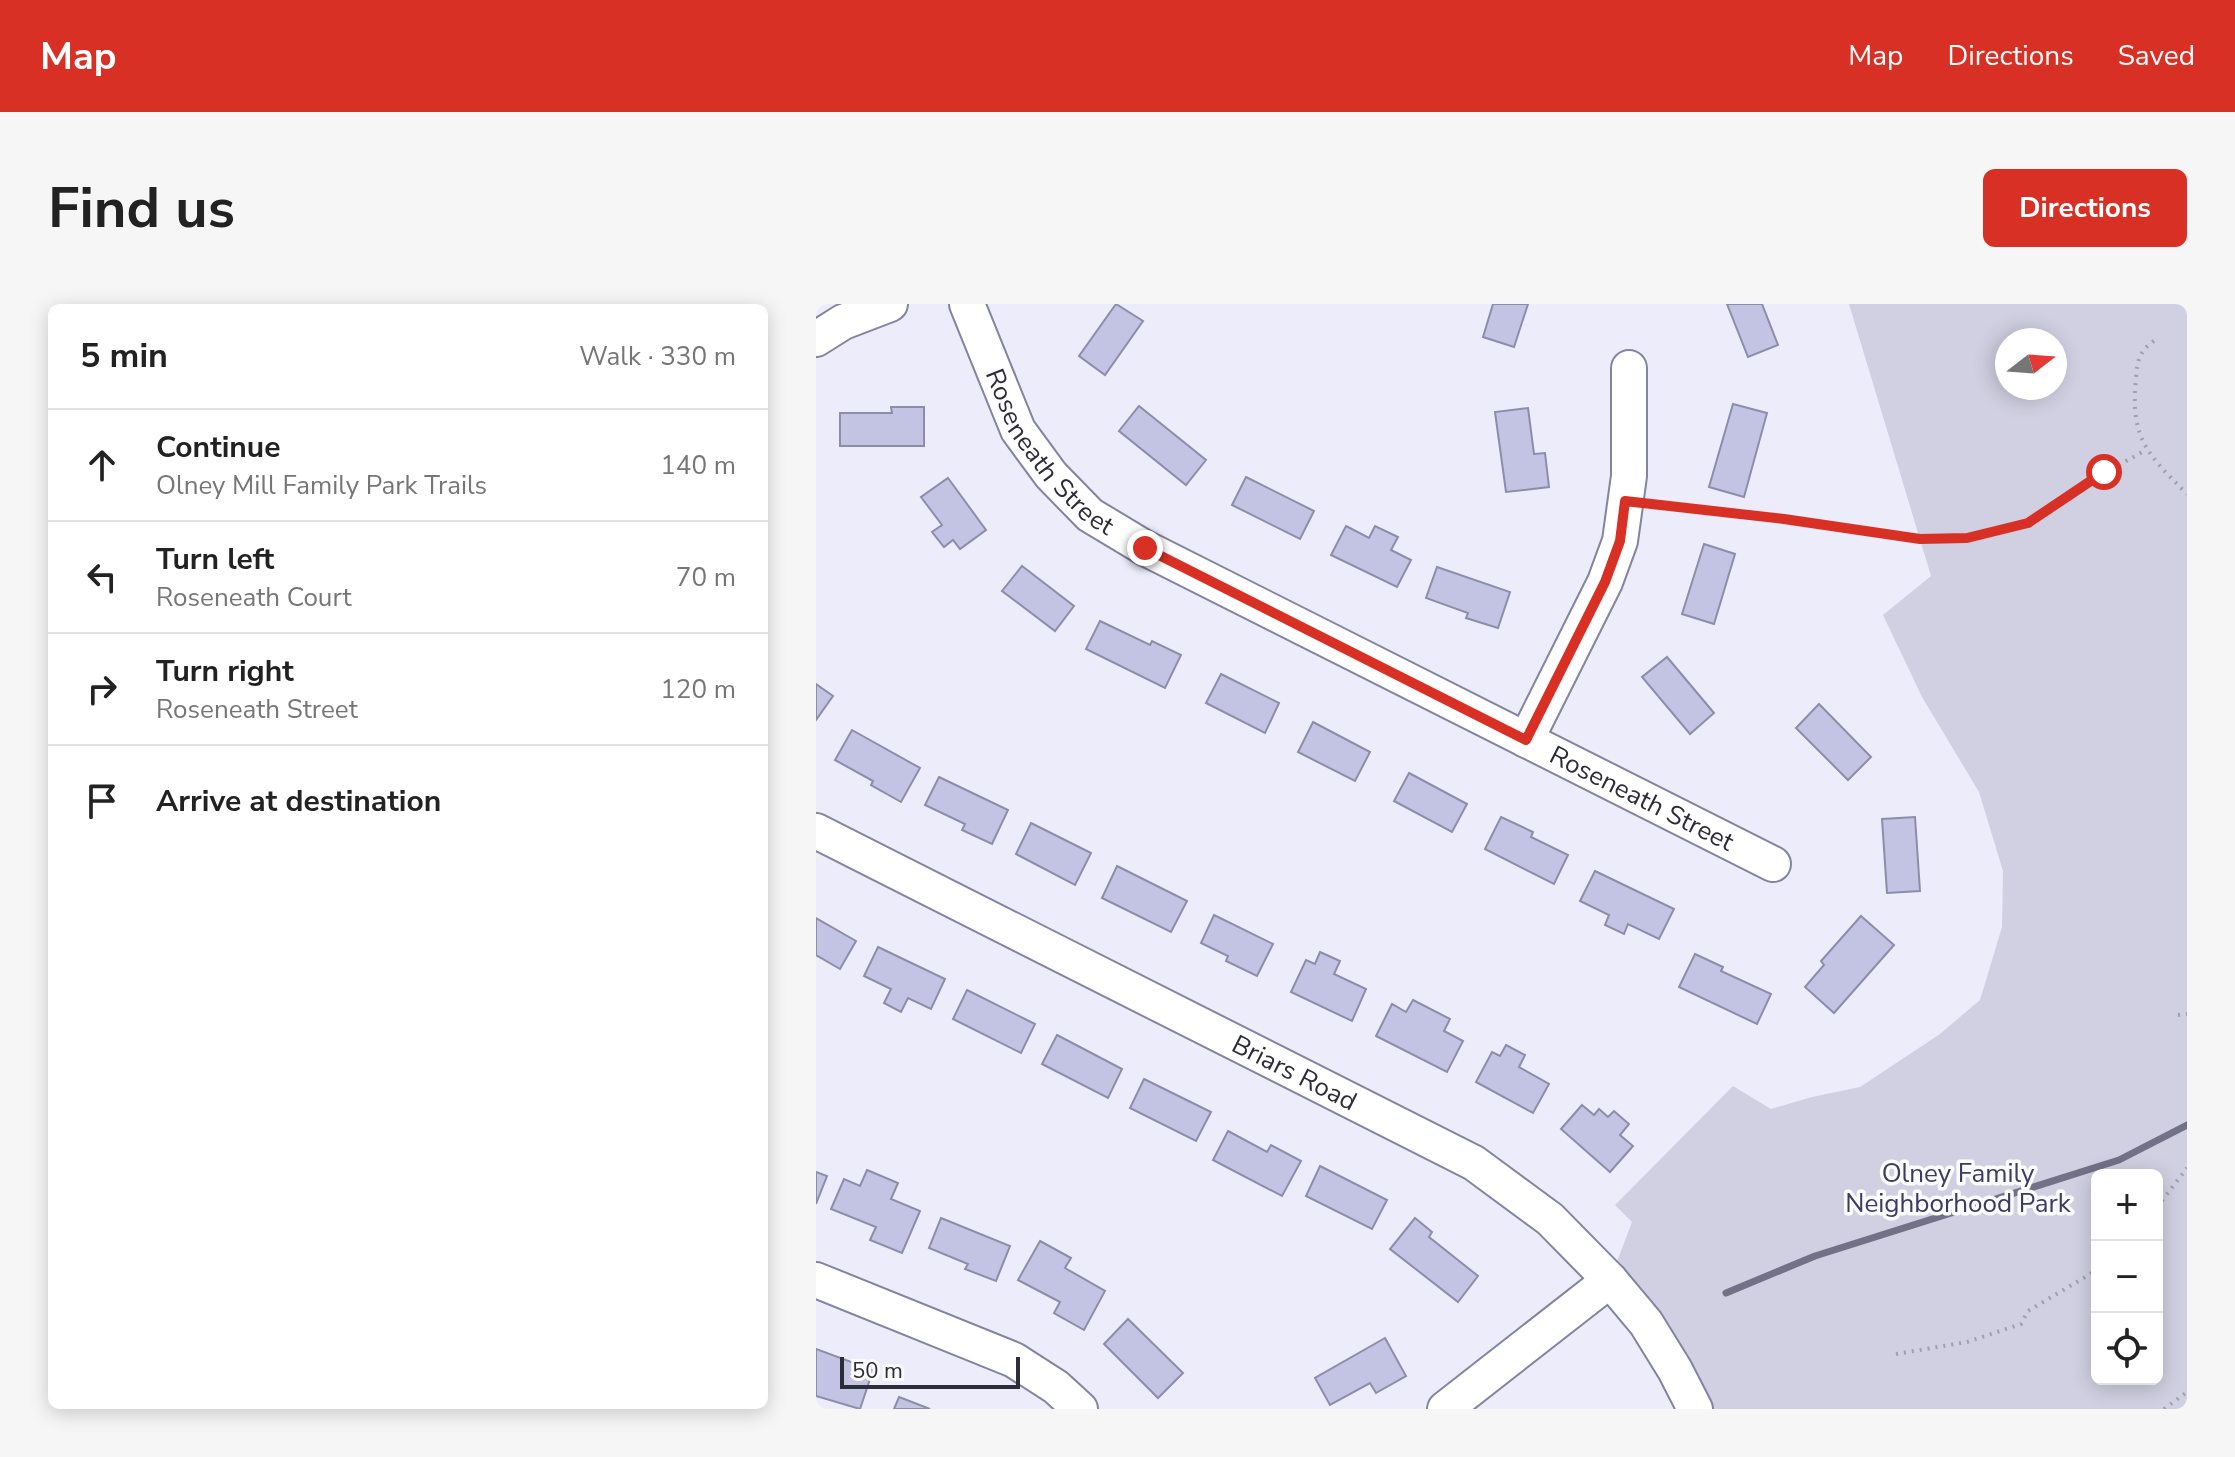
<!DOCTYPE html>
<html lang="en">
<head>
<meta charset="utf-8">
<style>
  body { margin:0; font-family:"Nunito Sans",sans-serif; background:#f6f6f6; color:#222 }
  .controls { position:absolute; right:24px; bottom:24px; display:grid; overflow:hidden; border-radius:12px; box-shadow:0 4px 20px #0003 }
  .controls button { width:72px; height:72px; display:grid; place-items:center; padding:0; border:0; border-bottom:2px solid #e0e0e0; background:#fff; color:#222; font:40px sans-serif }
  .compass { position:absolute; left:1179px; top:24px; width:72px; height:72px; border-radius:50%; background:#fff; box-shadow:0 4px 20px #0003; rotate:73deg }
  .scale { position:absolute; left:24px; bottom:20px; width:180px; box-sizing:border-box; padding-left:8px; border:4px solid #2d2c39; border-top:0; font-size:22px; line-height:28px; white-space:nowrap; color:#2d2c39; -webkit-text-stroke:6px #fbfbfb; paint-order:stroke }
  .stop { position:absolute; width:24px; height:24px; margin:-18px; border:6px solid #d93025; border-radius:50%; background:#fff }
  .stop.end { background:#d93025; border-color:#fff; box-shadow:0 2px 8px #0008 }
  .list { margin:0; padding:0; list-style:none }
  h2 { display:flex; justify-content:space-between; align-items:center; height:104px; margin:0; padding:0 32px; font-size:34px }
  h2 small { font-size:26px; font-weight:400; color:#767676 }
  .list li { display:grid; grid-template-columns:52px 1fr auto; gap:24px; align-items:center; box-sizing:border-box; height:112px; padding:0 32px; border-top:2px solid #e0e0e0 }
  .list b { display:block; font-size:30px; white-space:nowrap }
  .list p { margin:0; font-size:26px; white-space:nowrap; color:#767676 }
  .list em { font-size:26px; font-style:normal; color:#767676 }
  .icon { flex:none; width:44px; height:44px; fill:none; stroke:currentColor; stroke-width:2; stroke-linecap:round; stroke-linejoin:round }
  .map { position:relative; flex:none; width:1371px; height:1105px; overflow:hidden; border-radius:12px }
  header { display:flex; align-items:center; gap:48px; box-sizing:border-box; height:112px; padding:0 40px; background:#d93025; color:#fff }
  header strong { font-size:38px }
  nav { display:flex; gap:44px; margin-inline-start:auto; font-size:28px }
  .intro { display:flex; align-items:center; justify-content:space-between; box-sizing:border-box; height:192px; padding:0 48px }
  h1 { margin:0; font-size:56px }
  .button { padding:20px 36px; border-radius:12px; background:#d93025; color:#fff; font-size:28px; font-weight:700 }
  main { display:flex; gap:48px; padding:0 48px }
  aside { flex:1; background:#fff; border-radius:12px; box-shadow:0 4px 20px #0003 }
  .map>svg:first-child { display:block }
  .green { fill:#d0d0e2; fill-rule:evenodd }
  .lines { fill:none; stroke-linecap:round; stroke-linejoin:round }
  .stream { stroke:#727188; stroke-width:7 }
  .building { fill:#c3c3e4; stroke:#8c8cab; stroke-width:2 }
  .minor-casing { stroke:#8383a2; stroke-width:38 }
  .path { stroke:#9f9fad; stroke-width:4; stroke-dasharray:2 6; stroke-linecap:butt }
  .minor { stroke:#fff; stroke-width:34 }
  .route { stroke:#d93025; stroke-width:10 }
  .labels { text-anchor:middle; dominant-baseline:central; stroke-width:7; stroke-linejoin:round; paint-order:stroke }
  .street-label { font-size:26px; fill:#2d2c39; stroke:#fbfbfb }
  .park-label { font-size:26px; fill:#3d3a64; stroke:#fbfbfb }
</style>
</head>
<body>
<header>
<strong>Map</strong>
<nav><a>Map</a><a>Directions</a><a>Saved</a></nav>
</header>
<div class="intro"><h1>Find us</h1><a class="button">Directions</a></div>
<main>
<aside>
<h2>5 min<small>Walk · 330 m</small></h2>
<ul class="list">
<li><svg class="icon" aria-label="ahead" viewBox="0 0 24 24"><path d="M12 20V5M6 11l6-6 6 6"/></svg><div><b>Continue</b><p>Olney Mill Family Park Trails</p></div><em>140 m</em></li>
<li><svg class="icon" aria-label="left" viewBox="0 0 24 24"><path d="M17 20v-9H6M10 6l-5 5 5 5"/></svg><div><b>Turn left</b><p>Roseneath Court</p></div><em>70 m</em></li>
<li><svg class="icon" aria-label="right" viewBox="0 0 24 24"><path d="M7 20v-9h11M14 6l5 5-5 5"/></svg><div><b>Turn right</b><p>Roseneath Street</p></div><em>120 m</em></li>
<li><svg class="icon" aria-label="arrive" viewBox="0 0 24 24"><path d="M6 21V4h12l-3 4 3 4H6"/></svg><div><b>Arrive at destination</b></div></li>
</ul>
</aside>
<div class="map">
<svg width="1371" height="1105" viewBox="0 0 1371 1105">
  <rect width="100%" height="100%" fill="#ececfa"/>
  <path class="green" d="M1033,0h338v1105h-492l-85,-129 22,-58 -17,-17 118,-119 38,23 41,-12 48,-10 80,-53 40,-34 22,-73 1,-56 -24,-79 -57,-95 -39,-82 48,-39zM1191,36h48v48h-48zM1281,871h60v204h-60z"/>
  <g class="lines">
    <path class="stream" d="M910,989l89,-37 304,-96 68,-35"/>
  </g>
  <g class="building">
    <path d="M300,0l27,17 -38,54 -26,-19z"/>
    <path d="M677,0h35l-14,43 -31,-10z"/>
    <path d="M911,0h35l16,41 -30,12z"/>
    <path d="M917,100l34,9 -23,84 -35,-10z"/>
    <path d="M323,102l67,54 -20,25 -67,-54z"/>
    <path d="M75,103h33v39h-84v-33h52z"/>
    <path d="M712,104l6,46 11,-1 4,34 -43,5 -11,-80z"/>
    <path d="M430,173l68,34 -14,28 -68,-34z"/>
    <path d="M132,174l38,52 -26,19 -7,-9 -9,7 -12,-15 10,-7 -21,-28z"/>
    <path d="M530,222l23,12 6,-12 23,11 -7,13 20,10 -14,27 -66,-32z"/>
    <path d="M888,240l31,10 -21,70 -32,-10z"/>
    <path d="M206,262l52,40 -19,25 -53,-40z"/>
    <path d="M621,263l73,25 -12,36 -32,-10 2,-5 -42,-15z"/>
    <path d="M284,317l50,24 2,-4 29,14 -16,33 -79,-39z"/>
    <path d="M851,353l47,56 -24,21 -48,-57z"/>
    <path d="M405,370l58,29 -14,30 -59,-30z"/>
    <path d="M0,380l17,12 -17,24z"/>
    <path d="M1003,400l52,53 -23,23 -52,-52z"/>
    <path d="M497,418l57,30 -15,29 -57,-29z"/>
    <path d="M36,426l68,38 -19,34 -30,-17 2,-4 -38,-21z"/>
    <path d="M593,469l58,31 -15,28 -58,-31z"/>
    <path d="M123,473l69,33 -16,34 -30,-14 3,-6 -40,-19z"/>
    <path d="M685,513l32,15 -2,5 37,18 -14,29 -69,-35z"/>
    <path d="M1099,513l5,74 -33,2 -5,-74z"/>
    <path d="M215,519l60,30 -16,32 -59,-31z"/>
    <path d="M301,562l70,35 -16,31 -69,-34z"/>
    <path d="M779,567l79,38 -15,30 -31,-15 -4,10 -19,-9 4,-10 -29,-14z"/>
    <path d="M398,611l59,29 -16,32 -31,-15 2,-5 -27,-13z"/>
    <path d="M1045,612l33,29 -60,68 -29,-26 19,-22 -3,-4z"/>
    <path d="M0,614l40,23 -16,28 -24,-14z"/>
    <path d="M62,643l67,32 -14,30 -23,-11 -7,14 -17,-9 7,-14 -27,-13z"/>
    <path d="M504,648l20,9 -6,13 32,15 -14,32 -61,-29 15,-32 9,4z"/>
    <path d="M879,650l28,13 -2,4 50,23 -14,30 -78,-37z"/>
    <path d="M151,686l68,34 -14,29 -68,-34z"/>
    <path d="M597,696l37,19 -6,12 19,10 -16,31 -71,-36 16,-32 14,8z"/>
    <path d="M241,731l65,34 -14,29 -66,-34z"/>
    <path d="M690,741l19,10 -6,12 30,17 -16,29 -57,-31 16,-30 8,4z"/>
    <path d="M328,775l67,33 -15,29 -66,-33z"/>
    <path d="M766,801l12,10 5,-6 9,8 6,-6 15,13 -9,11 13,11 -23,26 -49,-43z"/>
    <path d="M412,827l39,21 4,-7 30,16 -19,35 -69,-36z"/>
    <path d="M504,862l67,34 -15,29 -66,-33z"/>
    <path d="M51,866l31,13 -7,16 29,12 -18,42 -32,-13 6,-13 -45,-18 13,-30 16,7z"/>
    <path d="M0,868l11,4 -11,28z"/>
    <path d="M125,914l69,28 -14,35 -31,-12 3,-5 -39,-16z"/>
    <path d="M599,914l17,14 -3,5 49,39 -20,26 -68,-53z"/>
    <path d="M224,937l31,17 -6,10 40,23 -21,39 -30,-17 6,-11 -42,-22z"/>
    <path d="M312,1015l55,54 -25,25 -54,-54z"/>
    <path d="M569,1034l21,38 -30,17 -6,-10 -40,22 -15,-27z"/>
    <path d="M0,1045l57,21 -13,39 -44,-13z"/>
    <path d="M83,1093l31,12h-36z"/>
  </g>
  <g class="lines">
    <g class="minor-casing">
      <g id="minor">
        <path id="s1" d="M151,0l51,126 33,45 39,40 55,33 628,316"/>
        <path d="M0,35l27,-17 47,-18"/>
        <path d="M710,436l79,-158 15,-41 9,-65v-108"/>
        <path id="s2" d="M0,527l658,332 76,56 60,61 36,43 29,47 20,39"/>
        <path d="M0,976l198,80 42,27 24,22"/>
        <path d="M629,1105l165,-129"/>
      </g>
    </g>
    <g class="path">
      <path d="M1338,37c-14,9 -17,20 -18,37 -6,60 11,76 51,116"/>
      <path d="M836,200l132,15 136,20 47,-1 25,-4 36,-11 53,-37 65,-36"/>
      <path d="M1362,711l9,-1"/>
      <path d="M1341,903l30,-39"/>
      <path d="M1080,1050l71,-12 54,-18 7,-13 69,-41"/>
      <path d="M1348,1105l23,-17"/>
    </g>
    <use href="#minor" class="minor"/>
  </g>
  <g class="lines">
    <path class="route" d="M329,244l381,192 79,-158 15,-41 5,-40 159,18 136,20 47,-1 61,-15 76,-51"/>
  </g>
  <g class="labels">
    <g class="street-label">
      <text stroke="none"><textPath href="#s1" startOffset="172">Roseneath Street</textPath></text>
      <text stroke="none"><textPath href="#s1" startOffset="868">Roseneath Street</textPath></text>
      <text stroke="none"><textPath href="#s2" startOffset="536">Briars Road</textPath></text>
    </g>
    <g class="park-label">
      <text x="1142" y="869">Olney Family<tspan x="1142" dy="30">Neighborhood Park</tspan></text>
    </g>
  </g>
</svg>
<div class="controls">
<button>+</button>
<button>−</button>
<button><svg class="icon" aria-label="locate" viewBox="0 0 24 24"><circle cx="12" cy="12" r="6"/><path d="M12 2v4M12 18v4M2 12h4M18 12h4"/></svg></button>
</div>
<svg class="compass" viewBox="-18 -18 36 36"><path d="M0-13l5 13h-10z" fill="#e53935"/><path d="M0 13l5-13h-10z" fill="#767676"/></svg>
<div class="scale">50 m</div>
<div class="stop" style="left:1288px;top:168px"></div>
<div class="stop end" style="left:329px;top:244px"></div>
</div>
</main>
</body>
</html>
